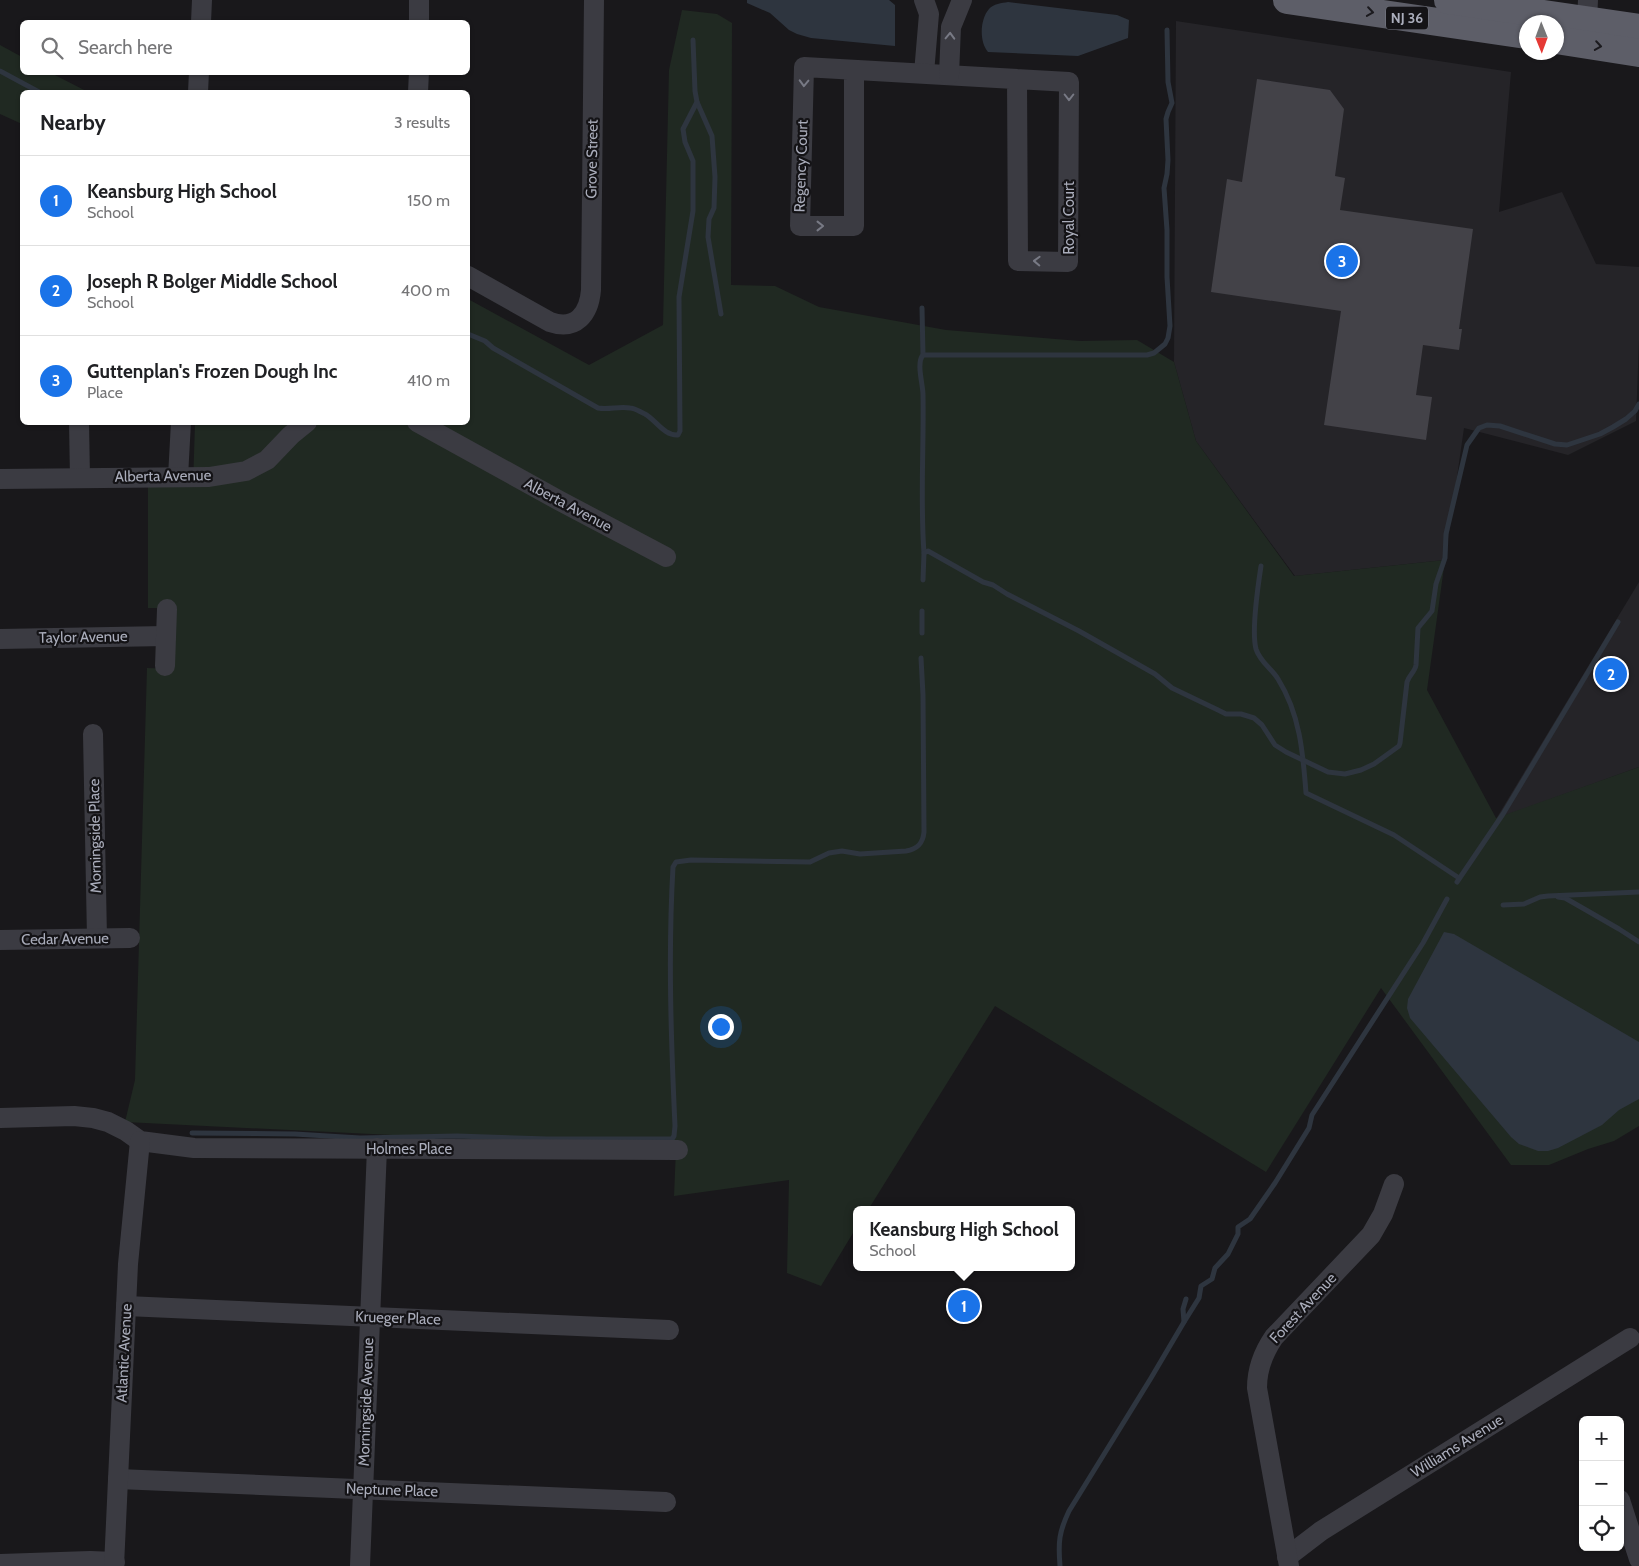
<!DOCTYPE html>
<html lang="en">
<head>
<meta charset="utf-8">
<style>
  body { margin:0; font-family:Cabin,sans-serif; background:#f6f6f6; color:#202124 }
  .controls { position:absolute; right:15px; bottom:15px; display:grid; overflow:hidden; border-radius:8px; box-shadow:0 1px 4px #0004 }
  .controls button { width:45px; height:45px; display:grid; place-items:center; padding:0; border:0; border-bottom:1px solid #e0e0e0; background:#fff; color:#202124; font:25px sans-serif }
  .compass { position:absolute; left:1519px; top:15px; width:45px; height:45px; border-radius:50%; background:#fff; box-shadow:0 1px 4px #0004; rotate:179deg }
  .you { position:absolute; left:720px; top:1026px; width:18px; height:18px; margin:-12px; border:4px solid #fff; border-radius:50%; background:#1a73e8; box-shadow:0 0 0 8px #1a73e833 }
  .badge { display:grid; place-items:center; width:32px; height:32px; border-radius:50%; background:#1a73e8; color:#fff; font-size:16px; font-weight:700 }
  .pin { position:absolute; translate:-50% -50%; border:2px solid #fff; box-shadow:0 1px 5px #0006 }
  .popup { position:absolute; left:853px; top:1206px; width:222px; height:65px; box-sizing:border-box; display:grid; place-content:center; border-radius:8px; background:#fff; filter:drop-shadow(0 1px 4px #0005); font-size:16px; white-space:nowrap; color:#757577 }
  .popup b { font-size:19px; color:#202124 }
  .popup::after { content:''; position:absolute; left:50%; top:100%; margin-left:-10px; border:10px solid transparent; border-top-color:#fff }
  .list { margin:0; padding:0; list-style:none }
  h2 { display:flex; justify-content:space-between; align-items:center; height:65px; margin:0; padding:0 20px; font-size:21px }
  h2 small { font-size:16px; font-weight:400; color:#757577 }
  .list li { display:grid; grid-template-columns:32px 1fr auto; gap:15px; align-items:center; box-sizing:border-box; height:90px; padding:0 20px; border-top:1px solid #e0e0e0 }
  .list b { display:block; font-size:19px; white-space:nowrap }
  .list p { margin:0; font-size:16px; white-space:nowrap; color:#757577 }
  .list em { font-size:16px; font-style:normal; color:#757577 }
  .icon { flex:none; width:28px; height:28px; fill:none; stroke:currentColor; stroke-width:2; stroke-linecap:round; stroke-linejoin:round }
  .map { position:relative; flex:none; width:1639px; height:1566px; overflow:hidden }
  .search { position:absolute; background:#fff; box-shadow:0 1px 4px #0004; left:20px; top:20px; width:450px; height:55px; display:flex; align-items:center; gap:12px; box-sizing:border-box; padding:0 18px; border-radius:8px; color:#757577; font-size:19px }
  .panel { position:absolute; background:#fff; box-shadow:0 1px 4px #0004; left:20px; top:90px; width:450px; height:335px; border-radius:8px }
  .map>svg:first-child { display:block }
  .built { fill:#252428 }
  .green { fill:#202922 }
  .water { fill:#2e353f }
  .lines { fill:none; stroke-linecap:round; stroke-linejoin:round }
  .stream { stroke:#2e353f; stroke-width:5 }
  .building { fill:#434248 }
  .minor { stroke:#3b3b42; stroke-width:20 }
  .trunk { stroke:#5d5e68; stroke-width:28 }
  .oneway { stroke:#1b1a1e }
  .oneway2 { stroke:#787a85 }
  .labels { text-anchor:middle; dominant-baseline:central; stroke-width:4.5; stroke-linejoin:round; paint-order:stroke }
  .shield { fill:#141316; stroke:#7d7f8a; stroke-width:1 }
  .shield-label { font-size:14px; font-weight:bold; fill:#aaadbb }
  .street-label { font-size:15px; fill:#aaadbb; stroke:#141316 }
</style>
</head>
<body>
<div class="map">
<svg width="1639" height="1566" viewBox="0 0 1639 1566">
  <rect width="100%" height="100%" fill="#19181b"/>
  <g class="built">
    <path d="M1176,21l335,51 -12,140 63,-20 34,72 43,3v74l-3,80 -68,34 -104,-27 -19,132 -150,16 -99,-135 -22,-79z"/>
    <path d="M1639,582v185l-143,52z"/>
  </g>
  <g class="green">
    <path d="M682,10l35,4 15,9 -1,262 44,1 44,21 127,23 134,11 57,-1 37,22 22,79 98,135 151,-16 -18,130 69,128 143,-51v359l-25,15 -26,8 -39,16h-38l-130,-177 -115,184 -271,-166 -127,204h-12v18l-35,58 -34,-13 2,-93 -115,16 2,-47 -551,-27 10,-42 12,-412 25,1 3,-61h-27v-121l45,-1 2,-63 273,-1v-123l121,66 74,-40 6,-255z"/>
    <path d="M0,45l22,12v15l29,1 37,19h-66v32l-22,-10z"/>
  </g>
  <g class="water">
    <path d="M747,0h142l6,5v41l-84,-8 -14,-4 -8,-4 -19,-17 -23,-10z"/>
    <path d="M1008,2l109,13 12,5 -1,18 -50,18 -90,-4c-9,-10 -8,-33 1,-43 4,-5 13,-6 19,-7z"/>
    <path d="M1444,932l10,2 185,108v57l-20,11 -17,15 -44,23 -10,3h-10l-19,-7 -8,-7 -101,-119 -3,-10 1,-9z"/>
  </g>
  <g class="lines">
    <g class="stream">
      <path d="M0,71l39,21"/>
      <path d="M697,102l15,34 3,41 -1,31 -5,11 -1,18 13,77"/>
      <path d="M922,308l1,47"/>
      <path d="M468,334l17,7 8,7 105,60c11,2 21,-2 32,0 5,0 10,4 15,6 11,6 19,22 33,21l2,-4 -1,-134 14,-86v-50l-8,-19 -2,-13 14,-27 -2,-11 -2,-51"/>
      <path d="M924,553c-4,-53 0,-105 -1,-158 0,-11 -7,-32 0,-40h224l7,-2 11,-9 3,-6 2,-12 -3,-49v-47l-3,-42 3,-14 1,-14 -2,-41 2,-7 4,-9 -4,-21 -1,-52"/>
      <path d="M1261,566c-3,20 -10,64 -5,83 4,13 16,20 22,30 22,35 25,74 28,114l88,42 65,43"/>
      <path d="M923,580l1,-27 4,-2 55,31 10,3 14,9 72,37 76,43 17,14 46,22 8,4h15l13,4 8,7 13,20 11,7 42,20 17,2 16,-4 13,-6 25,-18 1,-3 7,-61c2,-7 8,-10 9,-17l2,-37 14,-17 4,-27 9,-26 1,-24 21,-89 12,-17 8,-3 13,1 55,18 12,1 33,-11 13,-7 13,-8 9,-8 4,-7"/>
      <path d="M922,633v-22"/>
      <path d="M1457,882l46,-68 115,-192"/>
      <path d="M1558,897l7,1 21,12 33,19 20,13"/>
      <path d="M1503,905l21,-1 16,-7 8,-1 91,-4"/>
      <path d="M192,1133l103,1 65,4 97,-2 90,3h125l2,-3 1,-10c-4,-86 -7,-173 -2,-259l3,-5 15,-2 119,2 19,-9 13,-2 18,3 46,-3c12,-2 17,-8 18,-19l-1,-137 -2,-37"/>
      <path d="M1184,1322l15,-24 2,-12 11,-7 3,-11 13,-14 10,-20v-7l12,-8 25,-36 34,-55 3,-13 111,-172 24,-44"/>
      <path d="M1060,1566c-2,-24 -1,-34 9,-55l82,-133 33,-56 -1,-13 3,-10"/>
    </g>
  </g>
  <path class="building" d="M1257,79l73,11 14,19 -9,67 10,2 -5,32 133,19 -14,100h3l-3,21 -36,-5 -7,50 16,2 -6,43 -102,-15 17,-114 -130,-19 16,-113 15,3z"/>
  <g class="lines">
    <g class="minor">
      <path d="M924,0l5,14 -5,59"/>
      <path d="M1587,20l1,-20"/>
      <path d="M201,22l1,-22"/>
      <path d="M419,22v-22"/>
      <path d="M854,70v156h-54l4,-159 265,15 -1,180 -50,-1 -1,-182"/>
      <path d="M949,75l2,-48 11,-27"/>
      <path d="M198,92l1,-20"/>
      <path d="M418,92l1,-20"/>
      <path d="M468,276l82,46c26,9 39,-8 41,-32l3,-290"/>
      <path d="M79,422l1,56"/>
      <path d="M417,422l143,79 106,56"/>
      <path d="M178,477l3,-55"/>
      <path d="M0,479l209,-2 37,-6 21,-11 24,-25 16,-13"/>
      <path d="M0,639l166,-3"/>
      <path d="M165,666l2,-57"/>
      <path d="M93,734l4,204"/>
      <path d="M0,940l130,-2"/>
      <path d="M0,1118l74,-2 19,2 15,4 18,9 14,10 54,7 484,2"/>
      <path d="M126,1306l543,24"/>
      <path d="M118,1479l548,23"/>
      <path d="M1620,1500l19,59"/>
      <path d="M1287,1557l34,-26 309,-193"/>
      <path d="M0,1564l90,-3 25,1"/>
      <path d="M114,1566l14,-302 12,-123"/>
      <path d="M360,1566l17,-418"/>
      <path d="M1289,1566l-32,-178c0,-19 6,-35 17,-51l97,-102 12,-21 11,-30"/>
    </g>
    <g class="trunk">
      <path d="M1287,0l239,35"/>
      <path d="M1448,0l191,28"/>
      <path d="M1556,40l83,13"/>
    </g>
  </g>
  <defs><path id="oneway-chevron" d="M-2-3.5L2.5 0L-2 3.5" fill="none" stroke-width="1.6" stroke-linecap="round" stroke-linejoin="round" transform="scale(1.25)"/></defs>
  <g class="oneway">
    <use href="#oneway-chevron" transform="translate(1370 12) rotate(8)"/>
    <use href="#oneway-chevron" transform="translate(1598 46) rotate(9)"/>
  </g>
  <g class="oneway2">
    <use href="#oneway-chevron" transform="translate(950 36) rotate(-88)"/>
    <use href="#oneway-chevron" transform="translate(804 83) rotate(92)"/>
    <use href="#oneway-chevron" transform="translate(1069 97) rotate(90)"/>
    <use href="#oneway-chevron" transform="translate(820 226)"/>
    <use href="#oneway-chevron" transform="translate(1037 261) rotate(-178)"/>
  </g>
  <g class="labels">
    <rect class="shield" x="1386" y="6.5" width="42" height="23" rx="4"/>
    <g class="shield-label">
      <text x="1407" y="18">NJ 36</text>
    </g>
    <g class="street-label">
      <text transform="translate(592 159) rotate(-89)">Grove Street</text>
      <text transform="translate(801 166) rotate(-88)">Regency Court</text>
      <text transform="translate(1069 218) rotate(-90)">Royal Court</text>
      <text transform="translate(163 476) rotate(-1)">Alberta Avenue</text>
      <text transform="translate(568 505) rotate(28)">Alberta Avenue</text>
      <text transform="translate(83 637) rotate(-1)">Taylor Avenue</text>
      <text transform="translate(95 836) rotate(-91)">Morningside Place</text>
      <text transform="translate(65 939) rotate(-1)">Cedar Avenue</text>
      <text x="409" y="1149">Holmes Place</text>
      <text transform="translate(1303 1308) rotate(-47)">Forest Avenue</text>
      <text transform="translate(398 1318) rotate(2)">Krueger Place</text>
      <text transform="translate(124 1353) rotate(-87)">Atlantic Avenue</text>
      <text transform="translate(366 1402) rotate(-88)">Morningside Avenue</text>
      <text transform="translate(1457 1446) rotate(-32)">Williams Avenue</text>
      <text transform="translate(392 1490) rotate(2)">Neptune Place</text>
    </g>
  </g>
</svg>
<div class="controls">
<button>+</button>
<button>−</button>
<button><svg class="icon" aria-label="locate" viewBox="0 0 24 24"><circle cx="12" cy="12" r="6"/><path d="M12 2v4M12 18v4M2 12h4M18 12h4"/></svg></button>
</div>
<svg class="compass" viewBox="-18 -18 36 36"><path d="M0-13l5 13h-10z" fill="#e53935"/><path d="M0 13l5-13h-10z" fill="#757577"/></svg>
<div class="you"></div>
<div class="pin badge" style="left:964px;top:1306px">1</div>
<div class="popup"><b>Keansburg High School</b>School</div>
<div class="pin badge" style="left:1611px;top:674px">2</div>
<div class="pin badge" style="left:1342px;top:261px">3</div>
<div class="search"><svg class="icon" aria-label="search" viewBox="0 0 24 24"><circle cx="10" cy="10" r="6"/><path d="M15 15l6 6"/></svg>Search here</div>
<section class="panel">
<h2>Nearby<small>3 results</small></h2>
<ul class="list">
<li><span class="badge">1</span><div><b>Keansburg High School</b><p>School</p></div><em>150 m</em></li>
<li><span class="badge">2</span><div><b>Joseph R Bolger Middle School</b><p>School</p></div><em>400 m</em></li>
<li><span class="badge">3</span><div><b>Guttenplan's Frozen Dough Inc</b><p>Place</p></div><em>410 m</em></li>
</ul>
</section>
</div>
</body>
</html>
